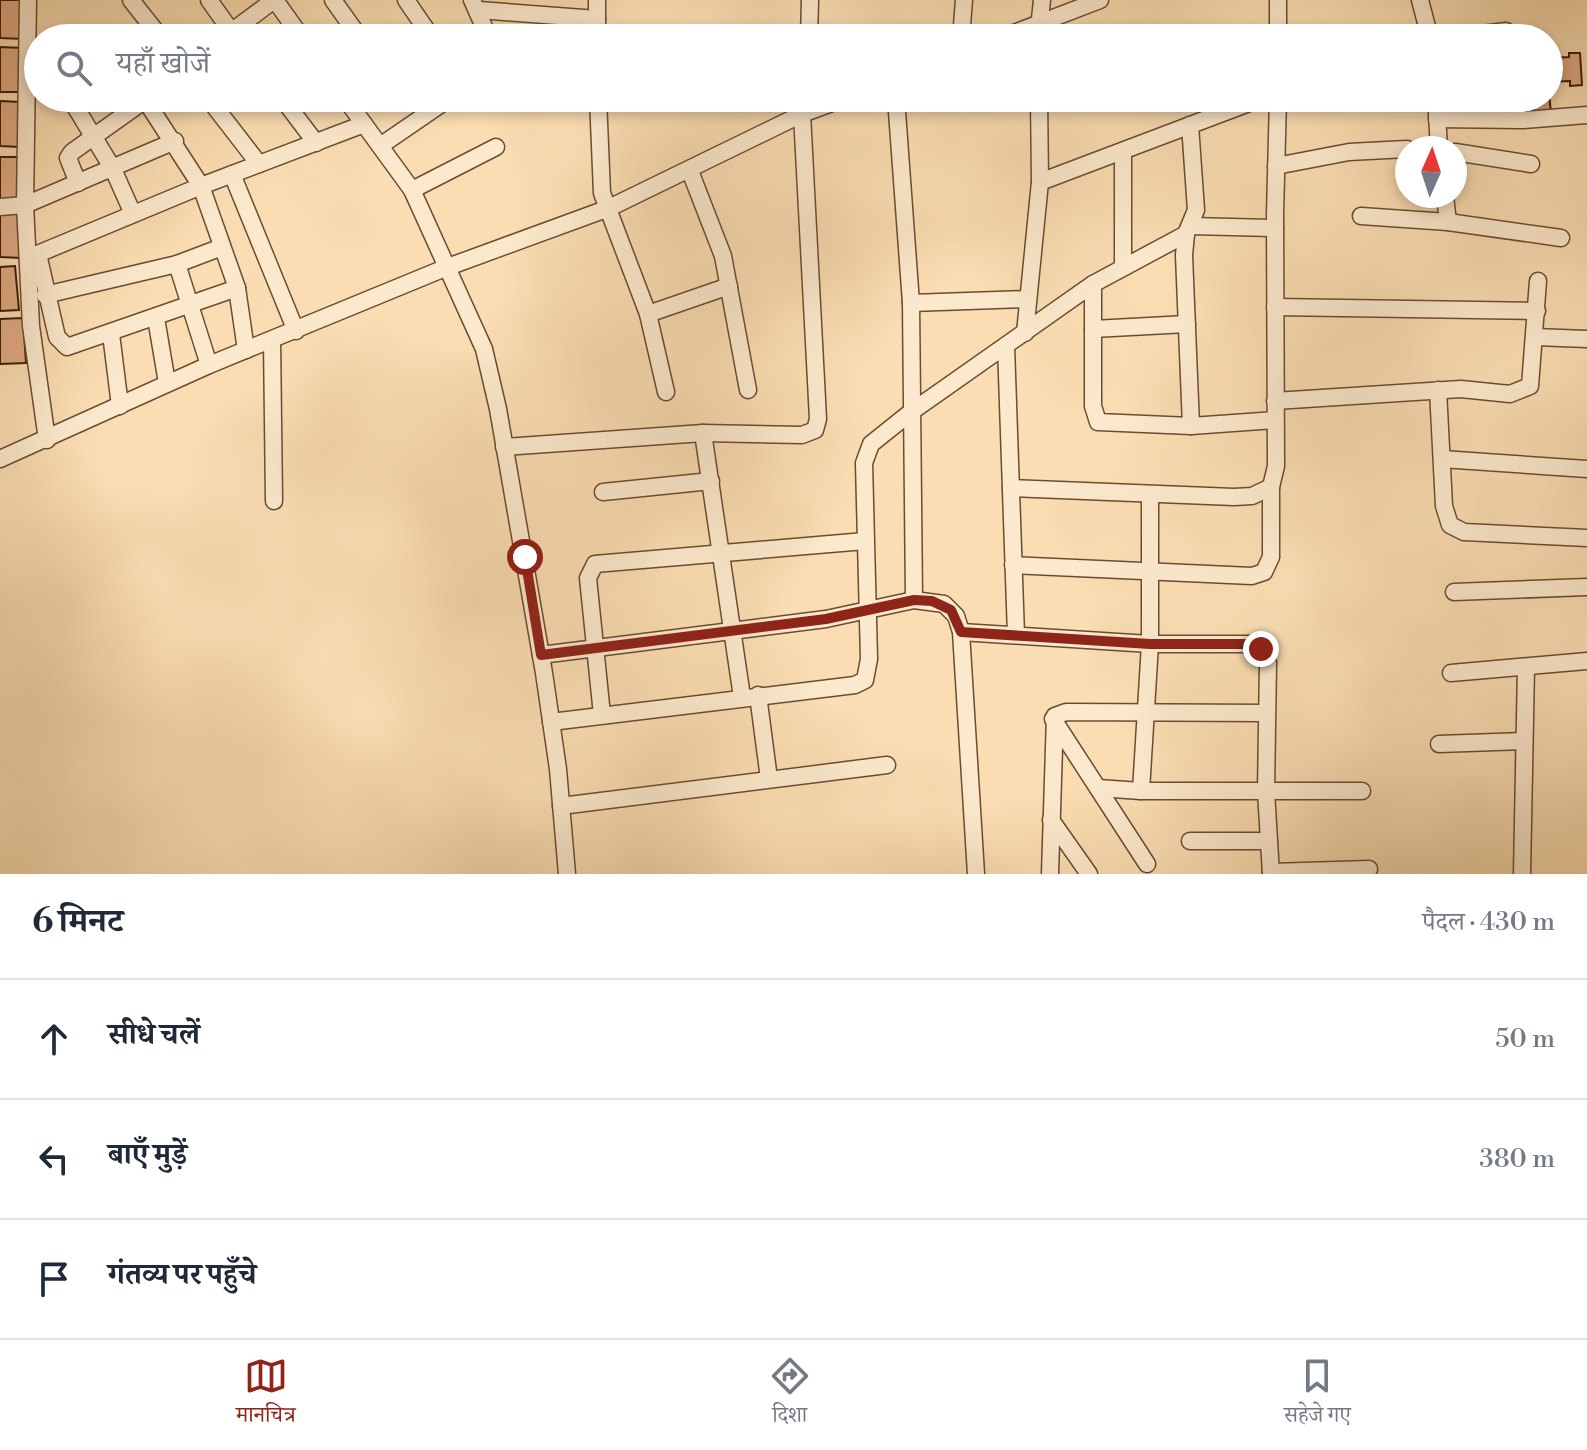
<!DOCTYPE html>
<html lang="hi">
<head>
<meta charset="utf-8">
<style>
  body { margin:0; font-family:"Libre Bodoni","Noto Serif Devanagari",serif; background:#f2f2f3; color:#1f2937 }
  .compass { position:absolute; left:1395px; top:136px; width:72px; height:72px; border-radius:50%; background:#fff; box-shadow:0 4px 12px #0003; rotate:3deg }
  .stop { position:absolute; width:24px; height:24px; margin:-18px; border:6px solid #8f2418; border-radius:50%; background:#fff }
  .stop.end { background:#8f2418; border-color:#fff; box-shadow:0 2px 8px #0008 }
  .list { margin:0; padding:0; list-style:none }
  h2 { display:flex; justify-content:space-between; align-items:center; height:104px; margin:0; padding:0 32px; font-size:34px }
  h2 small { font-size:26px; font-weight:400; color:#747a83 }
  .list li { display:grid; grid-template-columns:52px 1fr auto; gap:24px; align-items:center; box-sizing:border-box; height:120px; padding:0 32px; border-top:2px solid #e0e1e3 }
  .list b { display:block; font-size:30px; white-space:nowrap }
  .list em { font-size:26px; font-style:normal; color:#747a83 }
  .icon { flex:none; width:44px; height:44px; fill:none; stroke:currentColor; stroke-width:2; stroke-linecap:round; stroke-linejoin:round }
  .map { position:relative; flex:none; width:1587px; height:874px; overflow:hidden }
  .search { position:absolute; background:#fff; box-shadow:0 4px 12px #0003; left:24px; right:24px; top:24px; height:88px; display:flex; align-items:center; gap:20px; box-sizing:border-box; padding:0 28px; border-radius:44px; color:#747a83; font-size:30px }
  .sheet { height:464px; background:#fff }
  nav { display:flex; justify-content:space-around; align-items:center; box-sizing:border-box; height:112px; border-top:2px solid #e0e1e3; background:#fff; font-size:22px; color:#747a83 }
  nav a { display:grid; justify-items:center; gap:4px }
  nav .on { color:#8f2418 }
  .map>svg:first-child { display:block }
  .building { fill:#e0aa82; stroke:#3a1b05; stroke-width:2 }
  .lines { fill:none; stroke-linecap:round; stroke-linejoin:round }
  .minor-casing { stroke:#6a4c30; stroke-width:19 }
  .minor { stroke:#fce9cd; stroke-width:16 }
  .route { stroke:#8f2418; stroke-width:10 }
</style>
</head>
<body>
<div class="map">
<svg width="1587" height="874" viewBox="0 0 1587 874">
  <rect width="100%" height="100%" fill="#faddb2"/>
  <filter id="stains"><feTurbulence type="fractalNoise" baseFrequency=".0025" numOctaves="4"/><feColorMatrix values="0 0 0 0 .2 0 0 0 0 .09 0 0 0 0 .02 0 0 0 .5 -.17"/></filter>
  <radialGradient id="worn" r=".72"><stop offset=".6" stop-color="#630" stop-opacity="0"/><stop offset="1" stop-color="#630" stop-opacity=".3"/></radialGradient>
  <g class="building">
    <path d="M0,0h24l-1,39 -23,-1z"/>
    <path d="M0,47l23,1 -2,44h-21z"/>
    <path d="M1569,53h11l2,32 -12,1v-5l-21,1v-24l20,-1z"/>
    <path d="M1549,93l2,20 -17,1 -1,-16h16z"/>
    <path d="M1457,98h31v5l-9,1v7l-22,1z"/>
    <path d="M1492,98h24l1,14 -24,2z"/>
    <path d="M0,101l20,1 -1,45 -19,-1z"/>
    <path d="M0,157h19l-1,45h-18z"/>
    <path d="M0,212l22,1 -1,45 -21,-1z"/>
    <path d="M15,266l4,44 -19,1v-44z"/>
    <path d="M23,318l3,45 -26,1v-45z"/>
  </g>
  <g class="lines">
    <g class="minor-casing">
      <g id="minor">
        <path d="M28,0l-3,205 6,121 16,114"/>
        <path d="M131,0l30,38"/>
        <path d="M209,0l27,38"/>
        <path d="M275,0l27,38"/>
        <path d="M333,0l27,38"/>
        <path d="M406,0l26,38"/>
        <path d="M472,0l17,38"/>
        <path d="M597,0v38"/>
        <path d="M1278,0v38"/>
        <path d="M1420,0l10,38"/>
        <path d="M479,10l118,9"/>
        <path d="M100,35l2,3"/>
        <path d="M223,38l51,-38"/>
        <path d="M809,38l1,-38"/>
        <path d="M961,38l3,-38"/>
        <path d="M1001,38l99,-38"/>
        <path d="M1038,38l4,-38"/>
        <path d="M1452,38l54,-7"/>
        <path d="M70,98l43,71 20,45"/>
        <path d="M144,98l57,88 36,102 9,62"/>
        <path d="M208,98l51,66"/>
        <path d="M282,98l34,45"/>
        <path d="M345,98l67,92 72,159 14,60 46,264 14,96 9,105"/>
        <path d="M598,98l4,95 46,121 18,78"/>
        <path d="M896,98l15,205 3,297"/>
        <path d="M1436,98l3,50"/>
        <path d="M1437,119l86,1 64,-5"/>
        <path d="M1190,125l6,85 -10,24 -2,21 7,171"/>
        <path d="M380,146l70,-48"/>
        <path d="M1455,152l76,12"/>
        <path d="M1276,166l73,-14 58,-3"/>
        <path d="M690,171l33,85 25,134"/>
        <path d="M232,174l64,157"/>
        <path d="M1040,182l222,-84"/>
        <path d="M78,183l-10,-25 4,-6 76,-54"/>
        <path d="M412,190l84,-43"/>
        <path d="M1445,196l3,26"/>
        <path d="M0,207l25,-2 150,-64"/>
        <path d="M1361,216l87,6 113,16"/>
        <path d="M1191,226l84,2"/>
        <path d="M38,254l19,83 10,10 170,-59"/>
        <path d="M28,258l173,-72 163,-62"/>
        <path d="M177,264l32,101"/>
        <path d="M1123,265v-114"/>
        <path d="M1093,284v122l5,16 93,4 84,-6"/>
        <path d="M45,295l132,-31 45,-17"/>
        <path d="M911,303l117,-4"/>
        <path d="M1275,307l262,4"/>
        <path d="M648,314l81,-28"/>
        <path d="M156,318l11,65"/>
        <path d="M1093,329l94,-5"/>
        <path d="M1025,333l15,-151 -1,-84"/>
        <path d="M111,334l9,72"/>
        <path d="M1535,337l52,2"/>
        <path d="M272,340l2,161"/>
        <path d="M1006,346l10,289"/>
        <path d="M1438,390l6,116 6,19 14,7 123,6"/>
        <path d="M1275,401l186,-12 49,5 20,-8 8,-105"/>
        <path d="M703,433l39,264"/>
        <path d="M504,447l199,-14 99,2 13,-5 3,-11 -16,-305 6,-16"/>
        <path d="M0,459l209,-94 236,-97 164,-60 193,-94 43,-16"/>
        <path d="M1442,459l145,10"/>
        <path d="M1011,488l223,9 18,-1 19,-9 5,-21 -1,-252 3,-116"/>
        <path d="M603,492l108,-11"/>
        <path d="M1013,565l239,11 12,-4 7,-15v-70"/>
        <path d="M1454,592l133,-5"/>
        <path d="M961,632l189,12h100l11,5 7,14 -2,128 5,83"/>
        <path d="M541,655l285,-36 88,-19 30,4 12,12 5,16 15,242"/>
        <path d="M1451,673l136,-12"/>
        <path d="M758,695l11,84"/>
        <path d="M602,715l-14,-137 7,-14 270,-23"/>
        <path d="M1053,719l94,145"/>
        <path d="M551,722l304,-37 10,-5 4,-21 -5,-196 7,-19 40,-32 182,-128 93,-50"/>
        <path d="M1439,744l85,-3"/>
        <path d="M1098,788l43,3h221"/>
        <path d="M1141,791l9,-147v-149"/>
        <path d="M561,806l326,-41"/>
        <path d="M1051,820l38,54"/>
        <path d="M1190,841h79"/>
        <path d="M1271,872l98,-3"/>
        <path d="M1050,874l5,-158 11,-4 200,1"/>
        <path d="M1522,874l4,-207"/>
      </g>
    </g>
    <use href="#minor" class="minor"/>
  </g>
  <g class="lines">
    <path class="route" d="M525,557l16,98 285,-36 88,-19 18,1 19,9 10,22 189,12h100l11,5"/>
  </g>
  <rect width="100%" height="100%" filter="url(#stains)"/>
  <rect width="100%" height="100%" fill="url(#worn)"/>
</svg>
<svg class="compass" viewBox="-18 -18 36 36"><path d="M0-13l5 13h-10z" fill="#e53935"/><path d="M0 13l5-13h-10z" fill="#747a83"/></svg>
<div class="stop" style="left:525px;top:557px"></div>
<div class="stop end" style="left:1261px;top:649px"></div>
<div class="search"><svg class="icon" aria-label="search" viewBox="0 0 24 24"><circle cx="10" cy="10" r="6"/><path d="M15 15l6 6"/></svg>यहाँ खोजें</div>
</div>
<section class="sheet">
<h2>6 मिनट<small>पैदल · 430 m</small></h2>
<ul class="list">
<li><svg class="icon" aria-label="ahead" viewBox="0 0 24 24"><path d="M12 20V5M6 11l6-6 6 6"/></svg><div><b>सीधे चलें</b></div><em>50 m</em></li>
<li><svg class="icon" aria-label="left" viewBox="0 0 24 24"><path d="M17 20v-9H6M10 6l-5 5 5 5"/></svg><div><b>बाएँ मुड़ें</b></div><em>380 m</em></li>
<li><svg class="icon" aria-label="arrive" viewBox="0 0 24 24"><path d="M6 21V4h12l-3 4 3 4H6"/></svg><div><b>गंतव्य पर पहुँचे</b></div></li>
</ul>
</section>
<nav>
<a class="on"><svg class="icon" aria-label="map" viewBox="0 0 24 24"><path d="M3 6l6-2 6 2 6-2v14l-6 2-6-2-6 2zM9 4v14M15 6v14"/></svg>मानचित्र</a>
<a><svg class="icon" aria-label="directions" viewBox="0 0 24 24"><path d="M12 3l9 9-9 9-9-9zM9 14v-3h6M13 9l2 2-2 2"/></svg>दिशा</a>
<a><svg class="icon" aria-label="saved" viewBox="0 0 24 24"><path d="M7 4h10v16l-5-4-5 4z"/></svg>सहेजे गए</a>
</nav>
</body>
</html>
